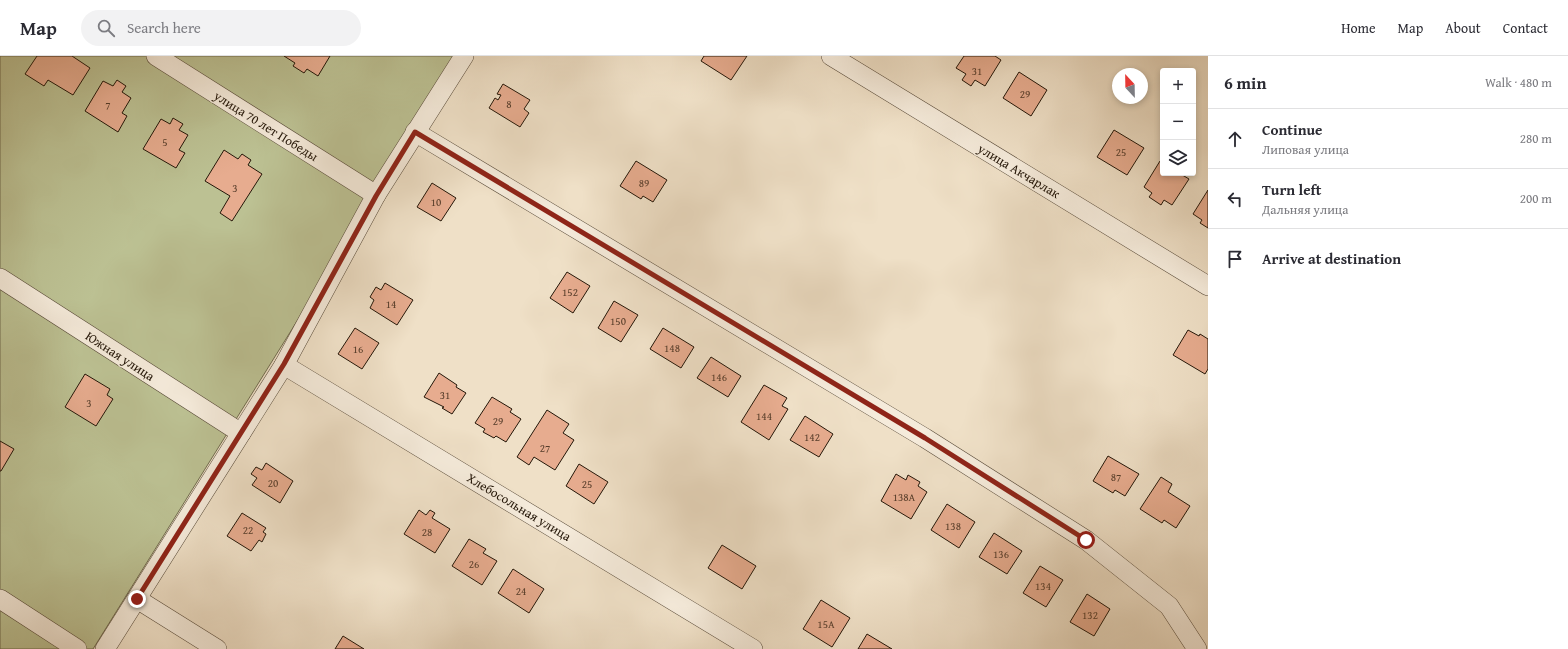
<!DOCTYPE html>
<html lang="en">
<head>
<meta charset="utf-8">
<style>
  body { margin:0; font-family:"Gentium Book Plus",serif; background:#f2f2f3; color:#2b2b33 }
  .controls { position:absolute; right:12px; top:12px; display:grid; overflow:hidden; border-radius:4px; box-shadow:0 2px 6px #0003 }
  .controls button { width:36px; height:36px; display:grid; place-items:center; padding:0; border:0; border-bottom:1px solid #e1e1e2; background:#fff; color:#2b2b33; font:20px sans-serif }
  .compass { position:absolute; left:1112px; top:12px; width:36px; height:36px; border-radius:50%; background:#fff; box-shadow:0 2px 6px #0003; rotate:338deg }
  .stop { position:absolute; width:12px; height:12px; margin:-9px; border:3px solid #8f2418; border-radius:50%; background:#fff }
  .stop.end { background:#8f2418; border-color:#fff; box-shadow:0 1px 4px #0008 }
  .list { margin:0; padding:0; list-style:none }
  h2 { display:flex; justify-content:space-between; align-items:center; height:52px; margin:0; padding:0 16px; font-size:17px }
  h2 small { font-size:13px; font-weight:400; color:#7c7c81 }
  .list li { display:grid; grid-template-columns:26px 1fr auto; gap:12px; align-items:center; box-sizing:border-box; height:60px; padding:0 16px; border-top:1px solid #e1e1e2 }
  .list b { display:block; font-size:15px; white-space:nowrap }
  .list p { margin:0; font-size:13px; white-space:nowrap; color:#7c7c81 }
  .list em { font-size:13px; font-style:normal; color:#7c7c81 }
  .icon { flex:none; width:22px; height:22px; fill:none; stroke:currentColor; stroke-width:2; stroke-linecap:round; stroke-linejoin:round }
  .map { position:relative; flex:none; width:1208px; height:593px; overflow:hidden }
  header { display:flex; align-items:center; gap:24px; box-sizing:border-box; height:56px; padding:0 20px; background:#fff; border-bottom:1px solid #e1e1e2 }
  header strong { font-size:19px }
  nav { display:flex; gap:22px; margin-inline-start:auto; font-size:14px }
  .search { width:280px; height:36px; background:#f2f2f3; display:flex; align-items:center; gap:10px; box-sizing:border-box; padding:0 14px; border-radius:22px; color:#7c7c81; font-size:15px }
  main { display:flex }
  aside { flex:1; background:#fff }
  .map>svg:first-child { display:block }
  .green { fill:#bcc193; stroke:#706c4e }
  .building { fill:#e7ac8f; stroke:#241709 }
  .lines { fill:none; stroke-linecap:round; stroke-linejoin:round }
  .minor-casing { stroke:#574938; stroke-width:20 }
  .minor { stroke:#f5ebdb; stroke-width:19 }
  .route { stroke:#8f2418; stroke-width:5 }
  .labels { text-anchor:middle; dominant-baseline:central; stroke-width:3; stroke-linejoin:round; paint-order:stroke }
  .number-label { font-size:11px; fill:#553c2a }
  .street-label { font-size:13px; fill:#241709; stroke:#f5ebdb }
</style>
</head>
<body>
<header>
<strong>Map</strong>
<div class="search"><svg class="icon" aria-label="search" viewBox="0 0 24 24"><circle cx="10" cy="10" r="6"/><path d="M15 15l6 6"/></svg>Search here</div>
<nav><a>Home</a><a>Map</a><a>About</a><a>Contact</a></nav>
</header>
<main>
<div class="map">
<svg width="1208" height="593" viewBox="0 0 1208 593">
  <rect width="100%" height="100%" fill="#efe0c7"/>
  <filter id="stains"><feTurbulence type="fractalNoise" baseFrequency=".005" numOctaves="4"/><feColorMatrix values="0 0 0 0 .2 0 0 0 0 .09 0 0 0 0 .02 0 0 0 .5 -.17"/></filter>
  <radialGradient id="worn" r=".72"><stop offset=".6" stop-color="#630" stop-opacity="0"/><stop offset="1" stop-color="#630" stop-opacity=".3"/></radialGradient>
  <path class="green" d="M0,0h462l-369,593h-93z"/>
  <g class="building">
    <path d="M37,0h35l18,12 -17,27 -25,-15 -4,6 -19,-12z"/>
    <path d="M284,0h46l-12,20 -11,-7 -3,4 -11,-7 2,-3z"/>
    <path d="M704,0h43l-16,24 -30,-19z"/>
    <path d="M964,0h31l6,4 -16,26 -10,-6 -4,6 -9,-6 4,-6 -10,-6z"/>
    <path d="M1019,16l28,18 -16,26 -28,-18z"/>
    <path d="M117,24l9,6 -4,6 9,6 -9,15 5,3 -9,16 -33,-21 18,-30 10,5z"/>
    <path d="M503,28l27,16 -6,9 5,4 -9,14 -31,-19 6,-10 3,2 3,-5 -4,-1z"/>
    <path d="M173,62l10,6 -4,6 9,5 -9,15 6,3 -9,15 -33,-19 18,-30 9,5z"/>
    <path d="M1114,74l30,18 -17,27 -30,-18z"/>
    <path d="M224,94l14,9 4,-5 9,6 -3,5 14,9 -30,47 -12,-8 10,-17 -25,-15z"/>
    <path d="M636,105l31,19 -14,22 -10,-6 -2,3 -21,-13z"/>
    <path d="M1160,105l3,2v10h16l10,6 -17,26 -8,-5 -3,5 -12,-8 3,-4 -8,-6z"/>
    <path d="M432,127l24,15 -15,23 -24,-14z"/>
    <path d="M1208,134v38l-8,-5 2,-3 -9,-6z"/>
    <path d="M567,216l23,14 -17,27 -23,-15z"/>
    <path d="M385,227l28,17 -16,25 -27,-17 4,-8 -4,-3 6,-10 5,3z"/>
    <path d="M614,245l24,14 -17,27 -23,-14z"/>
    <path d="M355,272l24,15 -17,26 -24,-15z"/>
    <path d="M663,272l31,19 -13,21 -31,-19z"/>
    <path d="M1188,274l11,6 1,-2 8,5v30l-3,5 -32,-19z"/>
    <path d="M711,301l30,19 -13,21 -31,-19z"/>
    <path d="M439,317l18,12 -1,2 10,6 -14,21 -10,-6 2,-1 -20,-10z"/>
    <path d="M85,318l25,15 -3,6 6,4 -17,27 -31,-19z"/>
    <path d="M764,329l23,13 -5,8 6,3 -19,31 -28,-18z"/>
    <path d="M492,341l20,12 -2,3 11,7 -15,23 -10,-6 -2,2 -11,-6 2,-3 -10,-6z"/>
    <path d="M547,354l22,14 -6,9 11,7 -19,30 -21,-13 -5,8 -12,-8z"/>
    <path d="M805,360l28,18 -14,23 -29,-17z"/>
    <path d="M0,385l14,8 -13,22h-1z"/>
    <path d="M1108,400l31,18 -14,22 -10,-6 -2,3 -20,-12z"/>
    <path d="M266,407l27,18 -13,22 -28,-18 5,-7 -6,-4 5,-7 6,3z"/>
    <path d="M579,408l29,18 -14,22 -28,-18z"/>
    <path d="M896,418l10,6 2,-5 12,7 -2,4 9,6 -16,27 -30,-18z"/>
    <path d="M1161,421l11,7 -4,8 22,14 -14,22 -12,-8 -2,3 -22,-14z"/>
    <path d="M947,448l28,18 -16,26 -28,-18z"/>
    <path d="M419,454l7,5 4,-5 5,3 -3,5 18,11 -15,24 -31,-19z"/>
    <path d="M242,457l24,15 -3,4 3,2 -4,8 -3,-2 -8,11 -24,-15z"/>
    <path d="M994,477l28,18 -15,23 -28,-17z"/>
    <path d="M469,483l17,10 -3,4 14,8 -15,24 -30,-19z"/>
    <path d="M722,489l34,21 -14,23 -34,-21z"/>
    <path d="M1040,510l23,14 -17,27 -23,-14z"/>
    <path d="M513,513l31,20 -15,24 -31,-20z"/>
    <path d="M1087,538l23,15 -16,27 -24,-14z"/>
    <path d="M821,544l29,18 -18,29 -29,-18z"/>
    <path d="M867,578l25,15h-34z"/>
    <path d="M343,580l21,13h-29z"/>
  </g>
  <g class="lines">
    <g class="minor-casing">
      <g id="minor">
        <path d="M156,0l220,139"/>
        <path d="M831,0l377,230"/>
        <path d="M415,76l510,306 161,102 83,66 28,43"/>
        <path d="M0,222l241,155"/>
        <path d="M284,309l469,284"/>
        <path d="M0,543l77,50"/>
        <path d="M137,543l80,50"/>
        <path d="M105,593l179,-284 92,-170 88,-139"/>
      </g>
    </g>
    <use href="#minor" class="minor"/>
  </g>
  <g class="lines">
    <path class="route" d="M137,543l147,-235 92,-168 39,-64 510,306 161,102"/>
  </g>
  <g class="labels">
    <g class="number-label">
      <text x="977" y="15">31</text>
      <text x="1025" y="38">29</text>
      <text x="509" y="48">8</text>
      <text x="108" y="49">7</text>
      <text x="165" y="86">5</text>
      <text x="1121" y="96">25</text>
      <text x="644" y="127">89</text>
      <text x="235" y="132">3</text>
      <text x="436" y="146">10</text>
      <text x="570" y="236">152</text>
      <text x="391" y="248">14</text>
      <text x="618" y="265">150</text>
      <text x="672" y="292">148</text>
      <text x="358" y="293">16</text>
      <text x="719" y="321">146</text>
      <text x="445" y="339">31</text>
      <text x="89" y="347">3</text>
      <text x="764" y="360">144</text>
      <text x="498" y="365">29</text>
      <text x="812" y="381">142</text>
      <text x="545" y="392">27</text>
      <text x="1116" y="421">87</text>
      <text x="273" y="427">20</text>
      <text x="587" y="428">25</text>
      <text x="904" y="441">138А</text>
      <text x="953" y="470">138</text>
      <text x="248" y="474">22</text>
      <text x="427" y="476">28</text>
      <text x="1001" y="498">136</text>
      <text x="474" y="508">26</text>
      <text x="1043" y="530">134</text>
      <text x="521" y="535">24</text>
      <text x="1090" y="559">132</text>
      <text x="826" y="568">15А</text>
    </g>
    <g class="street-label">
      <text transform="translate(266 70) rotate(32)">улица 70 лет Победы</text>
      <text transform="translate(1019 115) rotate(31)">улица Акчарлак</text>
      <text transform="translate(120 300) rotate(33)">Южная улица</text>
      <text transform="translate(519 451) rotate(31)">Хлебосольная улица</text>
    </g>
  </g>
  <rect width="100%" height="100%" filter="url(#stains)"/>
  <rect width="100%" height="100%" fill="url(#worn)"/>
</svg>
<div class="controls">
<button>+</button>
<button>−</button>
<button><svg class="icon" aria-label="layers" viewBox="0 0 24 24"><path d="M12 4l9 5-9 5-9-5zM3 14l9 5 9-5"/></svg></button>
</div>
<svg class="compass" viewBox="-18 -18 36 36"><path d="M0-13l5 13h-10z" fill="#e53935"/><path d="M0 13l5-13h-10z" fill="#7c7c81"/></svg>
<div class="stop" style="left:1086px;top:484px"></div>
<div class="stop end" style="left:137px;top:543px"></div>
</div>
<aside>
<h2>6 min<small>Walk · 480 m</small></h2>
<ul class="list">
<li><svg class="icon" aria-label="ahead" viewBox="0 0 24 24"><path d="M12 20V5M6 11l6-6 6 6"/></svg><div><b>Continue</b><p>Липовая улица</p></div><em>280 m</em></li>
<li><svg class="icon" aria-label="left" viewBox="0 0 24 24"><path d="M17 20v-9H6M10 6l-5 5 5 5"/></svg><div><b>Turn left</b><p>Дальняя улица</p></div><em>200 m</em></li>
<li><svg class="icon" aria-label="arrive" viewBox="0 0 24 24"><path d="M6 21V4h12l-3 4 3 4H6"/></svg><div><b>Arrive at destination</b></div></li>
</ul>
</aside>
</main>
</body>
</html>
